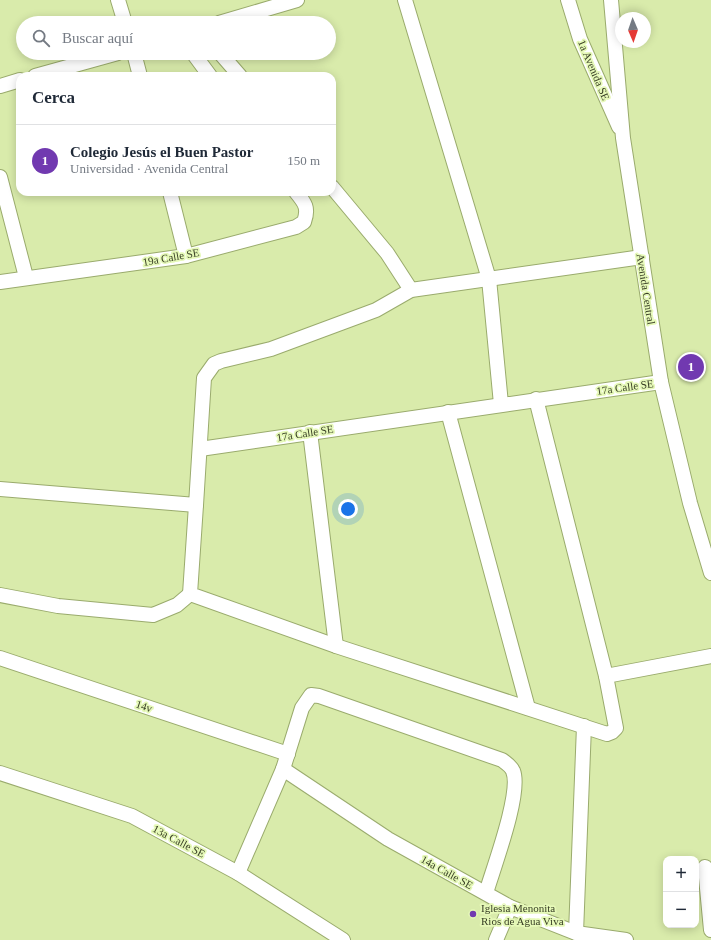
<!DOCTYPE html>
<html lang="es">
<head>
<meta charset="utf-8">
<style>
  body { margin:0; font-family:"Times New Roman",serif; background:#f6f6f7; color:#1f2937 }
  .controls { position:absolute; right:12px; bottom:12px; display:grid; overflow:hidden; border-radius:8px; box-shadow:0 2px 10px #0003 }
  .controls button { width:36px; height:36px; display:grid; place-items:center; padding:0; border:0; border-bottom:1px solid #e0e1e3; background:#fff; color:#1f2937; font:20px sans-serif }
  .compass { position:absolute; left:615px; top:12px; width:36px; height:36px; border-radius:50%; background:#fff; box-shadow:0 2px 10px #0003; rotate:178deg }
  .you { position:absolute; left:348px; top:509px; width:14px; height:14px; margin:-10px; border:3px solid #fff; border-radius:50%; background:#1a73e8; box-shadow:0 0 0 6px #1a73e833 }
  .badge { display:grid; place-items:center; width:26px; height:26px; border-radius:50%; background:#7139b0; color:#fff; font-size:13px; font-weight:700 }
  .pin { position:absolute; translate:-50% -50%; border:2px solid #fff; box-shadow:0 1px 4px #0006 }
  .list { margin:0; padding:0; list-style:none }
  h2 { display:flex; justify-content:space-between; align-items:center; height:52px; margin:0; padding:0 16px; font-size:17px }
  h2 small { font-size:13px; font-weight:400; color:#747a83 }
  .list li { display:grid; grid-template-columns:26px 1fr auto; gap:12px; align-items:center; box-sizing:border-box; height:72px; padding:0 16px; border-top:1px solid #e0e1e3 }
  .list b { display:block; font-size:15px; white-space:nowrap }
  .list p { margin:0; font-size:13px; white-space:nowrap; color:#747a83 }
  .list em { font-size:13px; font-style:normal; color:#747a83 }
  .icon { flex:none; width:22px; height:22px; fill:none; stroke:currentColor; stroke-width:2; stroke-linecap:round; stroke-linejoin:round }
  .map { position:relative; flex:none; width:711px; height:940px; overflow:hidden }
  .search { position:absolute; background:#fff; box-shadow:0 2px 10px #0003; left:16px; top:16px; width:320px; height:44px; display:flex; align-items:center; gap:10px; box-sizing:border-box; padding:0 14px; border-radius:22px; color:#747a83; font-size:15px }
  .panel { position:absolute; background:#fff; box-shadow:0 2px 10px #0003; left:16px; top:72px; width:320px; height:124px; border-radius:12px }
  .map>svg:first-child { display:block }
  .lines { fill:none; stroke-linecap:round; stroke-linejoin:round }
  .minor-casing { stroke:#9aab6d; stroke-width:16 }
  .minor { stroke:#fff; stroke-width:14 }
  .poi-dot { fill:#7139b0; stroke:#e6f9b8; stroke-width:1.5 }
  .labels { text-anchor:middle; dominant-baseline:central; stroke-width:3.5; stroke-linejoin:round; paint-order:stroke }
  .street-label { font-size:11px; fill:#383f25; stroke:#e6f9b8 }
  .poi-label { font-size:11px; fill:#383f25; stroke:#e6f9b8; text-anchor:start }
</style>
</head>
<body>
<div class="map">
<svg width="711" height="940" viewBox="0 0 711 940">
  <rect width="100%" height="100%" fill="#d9ebab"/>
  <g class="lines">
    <g class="minor-casing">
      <g id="minor">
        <path d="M118,0l7,23"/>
        <path d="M405,0l84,279 12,125"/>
        <path d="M568,0l12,39 39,88"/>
        <path d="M611,0l12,138 38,244 29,121 21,70"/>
        <path d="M219,23l78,-23"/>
        <path d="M134,53l6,23"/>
        <path d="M193,53l17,23"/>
        <path d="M220,53l20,23"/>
        <path d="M35,76l83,-23"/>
        <path d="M0,86l20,-6"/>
        <path d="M0,177l26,100"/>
        <path d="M332,187l55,66 24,37"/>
        <path d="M170,192l16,64"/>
        <path d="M0,282l186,-26 110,-29 8,-5c5,-14 1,-19 -8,-30"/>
        <path d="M536,399l70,277 105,-20"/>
        <path d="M448,412l80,296"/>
        <path d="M310,432l26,214"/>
        <path d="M200,449l461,-67"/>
        <path d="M0,489l196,16 8,-127 10,-14 7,-3 50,-12 105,-39 35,-20 231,-33"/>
        <path d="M196,505l-6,89 146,52 271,88 5,-2 4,-4 -10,-52"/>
        <path d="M0,595l58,11 95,9 24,-10 13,-11"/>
        <path d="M0,658l288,96"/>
        <path d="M283,769l105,70 122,68 66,26 50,7"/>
        <path d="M0,773l132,43 106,57 105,67"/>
        <path d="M705,867l6,63"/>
        <path d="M238,873l45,-104 19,-61 9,-13 8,1 183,64c4,3 9,6 11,11 9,21 -20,98 -27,122"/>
        <path d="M576,933l8,-207"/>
        <path d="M496,940l14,-33"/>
      </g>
    </g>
    <use href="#minor" class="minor"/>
  </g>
  <circle class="poi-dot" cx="473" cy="914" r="4"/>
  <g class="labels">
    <g class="street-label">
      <text transform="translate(594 70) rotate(67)">1a Avenida SE</text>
      <text transform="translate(171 257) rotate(-10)">19a Calle SE</text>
      <text transform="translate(646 289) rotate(81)">Avenida Central</text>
      <text transform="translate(625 387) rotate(-8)">17a Calle SE</text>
      <text transform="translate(305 433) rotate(-9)">17a Calle SE</text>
      <text transform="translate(144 706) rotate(18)">14v</text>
      <text transform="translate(179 841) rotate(28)">13a Calle SE</text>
      <text transform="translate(447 872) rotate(29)">14a Calle SE</text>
    </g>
    <g class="poi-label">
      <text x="481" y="908">Iglesia Menonita<tspan x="481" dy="13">Rios de Agua Viva</tspan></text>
    </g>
  </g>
</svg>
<div class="controls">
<button>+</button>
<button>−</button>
</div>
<svg class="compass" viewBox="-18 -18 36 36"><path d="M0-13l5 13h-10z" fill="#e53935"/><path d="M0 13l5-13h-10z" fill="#747a83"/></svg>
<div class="you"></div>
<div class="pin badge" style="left:691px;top:367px">1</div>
<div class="search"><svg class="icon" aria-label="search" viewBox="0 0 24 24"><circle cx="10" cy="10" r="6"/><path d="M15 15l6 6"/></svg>Buscar aquí</div>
<section class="panel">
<h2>Cerca<small></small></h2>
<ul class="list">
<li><span class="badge">1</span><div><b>Colegio Jesús el Buen Pastor</b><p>Universidad · Avenida Central</p></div><em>150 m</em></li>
</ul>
</section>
</div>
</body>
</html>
